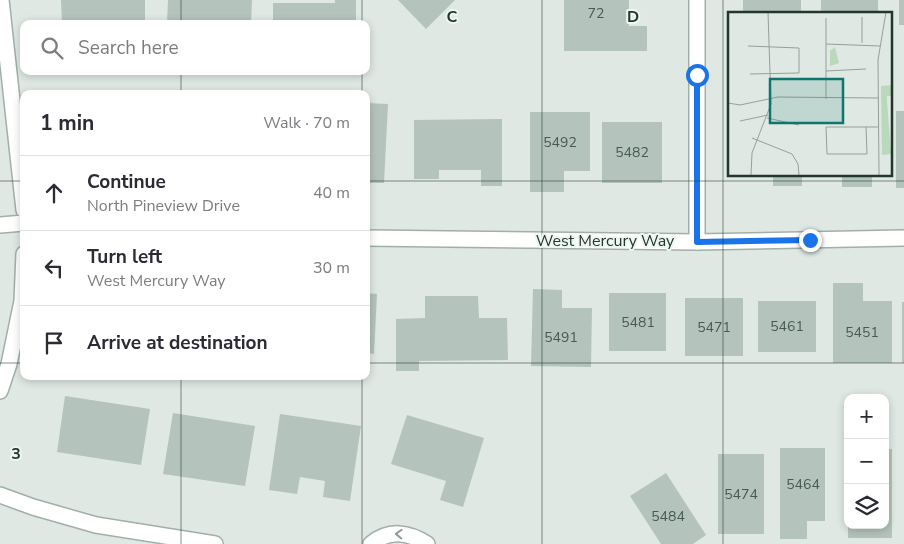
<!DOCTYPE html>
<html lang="en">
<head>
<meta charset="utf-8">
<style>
  body { margin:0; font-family:"Nunito Sans",sans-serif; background:#f2f2f3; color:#2b2b33 }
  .controls { position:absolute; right:15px; bottom:15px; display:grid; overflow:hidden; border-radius:10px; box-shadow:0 2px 8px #0003 }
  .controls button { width:45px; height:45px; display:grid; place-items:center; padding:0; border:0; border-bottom:1px solid #e1e1e2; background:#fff; color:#2b2b33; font:25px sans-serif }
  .stop { position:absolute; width:15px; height:15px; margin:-11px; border:4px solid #1a73e8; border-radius:50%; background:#fff }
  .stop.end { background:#1a73e8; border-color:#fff; box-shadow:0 1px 5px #0008 }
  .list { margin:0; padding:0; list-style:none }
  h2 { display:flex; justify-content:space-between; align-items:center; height:65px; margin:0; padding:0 20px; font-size:21px }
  h2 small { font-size:16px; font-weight:400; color:#7c7c81 }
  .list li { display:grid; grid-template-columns:32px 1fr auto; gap:15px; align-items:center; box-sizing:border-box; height:75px; padding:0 20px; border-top:1px solid #e1e1e2 }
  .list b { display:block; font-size:19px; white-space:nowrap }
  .list p { margin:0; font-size:16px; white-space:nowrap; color:#7c7c81 }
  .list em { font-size:16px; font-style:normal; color:#7c7c81 }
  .icon { flex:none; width:28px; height:28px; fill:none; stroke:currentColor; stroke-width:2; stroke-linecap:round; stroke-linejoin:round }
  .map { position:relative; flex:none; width:904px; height:544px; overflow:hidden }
  .search { position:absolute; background:#fff; box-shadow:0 2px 8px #0003; left:20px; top:20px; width:350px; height:55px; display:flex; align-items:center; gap:12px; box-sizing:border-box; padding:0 18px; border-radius:10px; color:#7c7c81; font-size:19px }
  .panel { position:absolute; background:#fff; box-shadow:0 2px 8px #0003; left:20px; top:90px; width:350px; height:290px; border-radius:10px }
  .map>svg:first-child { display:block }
  .building { fill:#b4c3bb }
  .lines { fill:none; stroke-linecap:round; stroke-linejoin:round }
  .minor-casing { stroke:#a2afa8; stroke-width:18 }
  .minor { stroke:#fff; stroke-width:15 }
  .oneway { stroke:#909b96 }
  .route { stroke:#1a73e8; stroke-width:6 }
  .grid { fill:none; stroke:#21372e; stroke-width:1; stroke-opacity:0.55 }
  .labels { text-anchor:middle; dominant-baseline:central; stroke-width:4; stroke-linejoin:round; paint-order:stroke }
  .number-label { font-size:14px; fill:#465a51 }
  .street-label { font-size:16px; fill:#21372e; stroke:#eef6f1 }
  .inset-road { fill:none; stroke:#93a19a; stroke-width:1 }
  .view { fill:#0f766e; fill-opacity:0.15; stroke:#0f766e; stroke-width:2.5 }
  .inset-edge { fill:none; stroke:#21372e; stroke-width:2.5 }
  .grid-label { font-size:16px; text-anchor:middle; font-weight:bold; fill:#21372e; stroke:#eef6f1; stroke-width:4; stroke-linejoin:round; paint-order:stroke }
</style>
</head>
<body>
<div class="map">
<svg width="904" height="544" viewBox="0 0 904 544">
  <rect width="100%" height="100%" fill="#dfe8e2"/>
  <g class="building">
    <path d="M61,0h84v24h-83z"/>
    <path d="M168,0h84l-1,24h-84z"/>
    <path d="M335,0h21v24h-83v-21h62z"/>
    <path d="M398,0h57l-29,29z"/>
    <path d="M564,0h65v26h18v25h-83z"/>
    <rect x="743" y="0" width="58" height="11"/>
    <rect x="821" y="0" width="57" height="14"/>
    <rect x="899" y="0" width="5" height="25"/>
    <path d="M366,103l22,1 -4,79h-18z"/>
    <rect x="896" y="111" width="8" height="77"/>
    <path d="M530,112h60v59h-26v21h-34z"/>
    <path d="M502,119v67h-21v-16h-42v9h-25v-59z"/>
    <rect x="602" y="122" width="60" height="61"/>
    <rect x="773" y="175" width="29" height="11"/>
    <rect x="842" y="175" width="30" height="12"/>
    <path d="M833,283h30v18h29v62h-59z"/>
    <path d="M533,289l29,1v18h30l-1,59 -60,-1z"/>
    <path d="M366,293l11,1 -3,60 -8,-1z"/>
    <rect x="609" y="293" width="57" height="58"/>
    <path d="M425,296h53l1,22h28l1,42 -89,1v10h-23v-52l29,-1z"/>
    <rect x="685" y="298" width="58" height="58"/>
    <rect x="758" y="301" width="58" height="51"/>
    <rect x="902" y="302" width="2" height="61"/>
    <path d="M65,396l85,13 -9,56 -84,-13z"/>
    <path d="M173,413l82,13 -10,60 -82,-12z"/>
    <path d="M280,414l81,12 -11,75 -27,-4 2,-16 -25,-4 -3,17 -28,-4z"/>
    <path d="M407,415l77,23 -21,69 -23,-7 6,-19 -55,-17z"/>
    <path d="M780,448h45v73h-18v18h-27z"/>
    <path d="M885,449h7v89h-44v-13h37z"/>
    <rect x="718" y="454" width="46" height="80"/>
    <path d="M666,473l40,62 -13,9h-32l-31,-48z"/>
  </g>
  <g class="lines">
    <g class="minor-casing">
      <g id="minor">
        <path d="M1,0l23,210"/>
        <path d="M697,0v242"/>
        <path d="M0,225l24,-2"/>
        <path d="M366,238l331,4 207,-4"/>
        <path d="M0,391l9,-27 13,-63 2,-47"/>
        <path d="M0,495l33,12 63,18 119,19"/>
        <path d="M371,544c18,-15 38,-12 56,0"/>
      </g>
    </g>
    <use href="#minor" class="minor"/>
  </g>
  <defs><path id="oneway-chevron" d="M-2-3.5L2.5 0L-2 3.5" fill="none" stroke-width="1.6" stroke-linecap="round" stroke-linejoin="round" transform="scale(1.25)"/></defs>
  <use class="oneway" href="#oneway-chevron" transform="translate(399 534) rotate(-178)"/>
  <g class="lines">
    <path class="route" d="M697,75v167l113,-2"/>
  </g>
  <path class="grid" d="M181,0v24M362,0v24M542,0v544M723,0v544M181,71v23M362,71v23M0,181h24M366,181h538M0,363h24M366,363h538M181,376v168M362,376v168"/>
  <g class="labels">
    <g class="number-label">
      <text x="596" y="13">72</text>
      <text x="560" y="142">5492</text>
      <text x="632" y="152">5482</text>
      <text x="638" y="322">5481</text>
      <text x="787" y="326">5461</text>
      <text x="714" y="327">5471</text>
      <text x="862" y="332">5451</text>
      <text x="561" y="337">5491</text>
      <text x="803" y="484">5464</text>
      <text x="741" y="494">5474</text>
      <text x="668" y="516">5484</text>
    </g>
    <g class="street-label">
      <text x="605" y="241">West Mercury Way</text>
    </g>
  </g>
  <g transform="translate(728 12)">
    <rect width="164" height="164" fill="#dfe8e2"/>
    <path d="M107,35l4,16 -9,3v-15zM164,73v11h-5v5l4,53 -9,1 -1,-69z" fill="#b9d8bc"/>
    <path class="inset-road" d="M134,31v-26M98,32l54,2M20,34l51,2v25l-49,1M98,59l40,-2M98,87v-81M0,91l12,2 38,-8 100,1M39,106l32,7M12,109l28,-6M138,115l1,27h-40l-1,-27h52M24,126l40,16 6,10 1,11M23,163l1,-22 19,-49 -3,-92M151,163l-1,-115 8,-48"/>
    <path class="view" d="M42,67h73v44h-73z"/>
    <rect width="164" height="164" class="inset-edge"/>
  </g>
  <g class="grid-label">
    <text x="452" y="22">C</text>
    <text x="633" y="22">D</text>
    <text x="16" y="459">3</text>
  </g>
</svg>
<div class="controls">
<button>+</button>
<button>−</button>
<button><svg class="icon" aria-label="layers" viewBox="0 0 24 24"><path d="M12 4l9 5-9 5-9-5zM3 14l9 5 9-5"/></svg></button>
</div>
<div class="stop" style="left:697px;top:75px"></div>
<div class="stop end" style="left:810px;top:240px"></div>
<div class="search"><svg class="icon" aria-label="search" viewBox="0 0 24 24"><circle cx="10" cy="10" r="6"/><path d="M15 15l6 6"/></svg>Search here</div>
<section class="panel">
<h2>1 min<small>Walk · 70 m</small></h2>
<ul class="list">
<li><svg class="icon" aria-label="ahead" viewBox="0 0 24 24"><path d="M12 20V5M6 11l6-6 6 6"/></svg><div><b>Continue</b><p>North Pineview Drive</p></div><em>40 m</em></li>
<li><svg class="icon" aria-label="left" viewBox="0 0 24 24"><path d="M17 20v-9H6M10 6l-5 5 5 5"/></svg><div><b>Turn left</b><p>West Mercury Way</p></div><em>30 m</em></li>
<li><svg class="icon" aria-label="arrive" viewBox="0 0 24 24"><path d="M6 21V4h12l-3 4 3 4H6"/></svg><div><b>Arrive at destination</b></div></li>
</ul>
</section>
</div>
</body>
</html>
